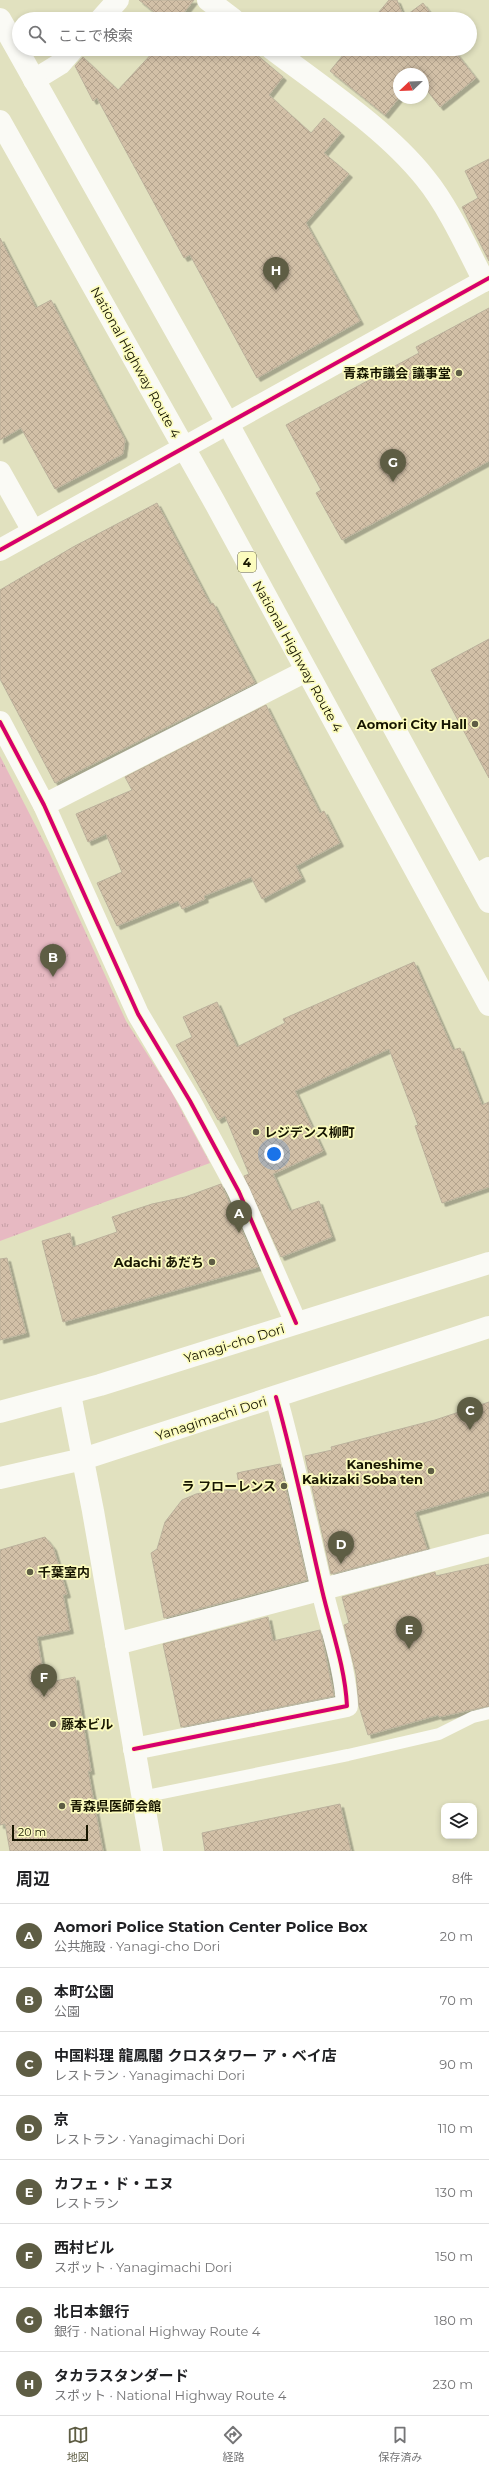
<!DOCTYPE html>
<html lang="ja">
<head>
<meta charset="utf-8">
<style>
  body { margin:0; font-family:Montserrat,"Noto Sans JP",sans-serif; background:#f6f6f6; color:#202124 }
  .controls { position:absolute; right:12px; bottom:12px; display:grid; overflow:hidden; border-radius:8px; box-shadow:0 2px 6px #0003 }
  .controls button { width:36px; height:36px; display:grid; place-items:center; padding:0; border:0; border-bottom:1px solid #e0e0e0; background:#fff; color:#202124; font:20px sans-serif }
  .compass { position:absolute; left:393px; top:68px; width:36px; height:36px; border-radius:50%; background:#fff; box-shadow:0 2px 6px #0003; rotate:247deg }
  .scale { position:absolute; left:12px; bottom:10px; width:76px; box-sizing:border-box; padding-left:4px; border:2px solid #171601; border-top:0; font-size:11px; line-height:14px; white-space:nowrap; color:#171601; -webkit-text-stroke:3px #fcfcbe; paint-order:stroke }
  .you { position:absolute; left:274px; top:1154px; width:14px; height:14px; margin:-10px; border:3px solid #fff; border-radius:50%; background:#1a73e8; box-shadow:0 0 0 6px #1a73e833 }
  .badge { display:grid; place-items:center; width:26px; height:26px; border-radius:50%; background:#5e5d44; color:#fff; font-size:13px; font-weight:700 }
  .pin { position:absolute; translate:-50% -33px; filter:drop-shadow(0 1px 2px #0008) }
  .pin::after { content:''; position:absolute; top:21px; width:14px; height:12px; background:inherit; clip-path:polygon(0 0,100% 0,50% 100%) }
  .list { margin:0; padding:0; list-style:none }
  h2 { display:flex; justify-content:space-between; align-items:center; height:52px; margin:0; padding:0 16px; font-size:17px }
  h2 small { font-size:13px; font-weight:400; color:#757577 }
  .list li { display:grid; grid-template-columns:26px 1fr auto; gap:12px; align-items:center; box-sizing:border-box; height:64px; padding:0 16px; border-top:1px solid #e0e0e0 }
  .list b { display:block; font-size:15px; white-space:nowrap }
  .list p { margin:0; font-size:13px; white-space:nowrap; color:#757577 }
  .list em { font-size:13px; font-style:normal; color:#757577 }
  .icon { flex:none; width:22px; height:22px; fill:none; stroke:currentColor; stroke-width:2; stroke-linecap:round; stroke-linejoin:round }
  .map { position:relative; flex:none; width:489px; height:1851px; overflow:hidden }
  .search { position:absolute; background:#fff; box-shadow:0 2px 6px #0003; left:12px; right:12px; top:12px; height:44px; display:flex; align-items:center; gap:10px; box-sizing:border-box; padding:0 14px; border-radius:22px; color:#757577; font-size:15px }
  .sheet { height:564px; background:#fff }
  nav { display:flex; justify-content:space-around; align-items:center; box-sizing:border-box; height:56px; border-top:1px solid #e0e0e0; background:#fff; font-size:11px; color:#757577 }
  nav a { display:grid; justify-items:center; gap:2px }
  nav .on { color:#5e5d44 }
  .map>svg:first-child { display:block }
  .park { fill:url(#park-tufts) }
  .building { fill:url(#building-cross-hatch); stroke:#bbb19c; filter:url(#shadow) }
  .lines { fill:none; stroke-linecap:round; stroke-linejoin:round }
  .service { stroke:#fafaf5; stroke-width:12 }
  .minor { stroke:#fafaf5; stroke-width:22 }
  .tertiary { stroke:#fafaf5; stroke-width:22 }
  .secondary { stroke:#fafaf5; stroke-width:22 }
  .trunk { stroke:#fafaf5; stroke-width:22 }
  .cycleway-casing { stroke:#fcfcbe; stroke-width:6 }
  .cycleway { stroke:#d6006c; stroke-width:4 }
  .poi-dot { fill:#5e5d44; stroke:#fcfcbe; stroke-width:1.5 }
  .labels { text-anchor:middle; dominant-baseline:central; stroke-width:3.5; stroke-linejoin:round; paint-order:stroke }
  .shield { fill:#fcfcbe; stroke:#5c5b3a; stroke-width:1 }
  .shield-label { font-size:12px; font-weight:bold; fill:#171601 }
  .street-label { font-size:13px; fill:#171601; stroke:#fcfcbe }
  .poi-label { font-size:13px; font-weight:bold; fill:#171601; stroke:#fcfcbe; text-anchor:end }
</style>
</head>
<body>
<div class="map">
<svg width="489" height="1851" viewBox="0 0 489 1851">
  <defs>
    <pattern id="park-tufts" width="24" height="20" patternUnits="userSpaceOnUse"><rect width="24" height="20" fill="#e7b9c2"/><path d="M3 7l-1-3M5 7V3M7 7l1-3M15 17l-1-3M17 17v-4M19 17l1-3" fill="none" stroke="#c59ea5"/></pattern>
    <pattern id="building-cross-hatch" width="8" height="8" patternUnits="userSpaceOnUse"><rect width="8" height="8" fill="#d2c0a7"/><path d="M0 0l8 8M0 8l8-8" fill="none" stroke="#b4a48e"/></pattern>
    <filter id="shadow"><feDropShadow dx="3.5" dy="3.5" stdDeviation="0" flood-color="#0004"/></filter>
  </defs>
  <rect width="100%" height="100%" fill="#e1e1bf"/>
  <path class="park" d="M0,756l49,96 77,169 45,70 39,72 -210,78z"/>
  <g class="building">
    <path d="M139,0h55l-15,19h-16z"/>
    <path d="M389,0h8l7,17 19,-14 12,16h-62z"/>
    <path d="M156,49h94l33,28 -14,18 42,38 13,-15 17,15 -17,20 25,21 -43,49 54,98 -103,57 -67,-123 -6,3 -87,-160 -4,3 -18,-35 8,-9 35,33z"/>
    <path d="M348,49h105l23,29 -36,29 -17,-22v-11h-24v24l-14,17 -55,-44z"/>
    <path d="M489,159v102l-27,-54 16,-9 -13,-27z"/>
    <path d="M0,238l36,70 15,-8 74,140 -2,14 -68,35 -34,-61 -21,12z"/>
    <path d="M489,308v153l-147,79 -26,-47 5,-3 -35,-65 133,-72 -3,-6z"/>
    <path d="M157,503l53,101 3,-1 42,80 -200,100 -55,-104v-89l73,-43z"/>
    <path d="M489,639v139l-58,-108z"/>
    <path d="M266,705l54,108 4,-2 16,32 -44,23 6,12 -40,21 -11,-22 -47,19 1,3 -23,10 -4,-8 -61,25 -20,-43 25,-11 -16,-38 -18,8 -12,-28 56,-24 -7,-13z"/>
    <path d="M414,962l39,88 7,-2 22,57 7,-3v85l-47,16 -27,-77 3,-1 -29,-76 -94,42 28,60 -50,23 17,37 29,-10 13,36 -51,20 -37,-81 5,-2 -24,-58 -7,4 -42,-75 16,-8 -9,-20 34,-15 20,45 48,-24 -2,-4z"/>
    <path d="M221,1184l37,83 -195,55 -21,-81 28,-8 3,14 44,-15 -5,-15 40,-13 33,-7z"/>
    <path d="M7,1258l19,75 -26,7v-81z"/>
    <path d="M489,1402v89l-74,21 12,37 -96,25 -26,-118 27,-6 -1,-3 104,-27z"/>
    <path d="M280,1464l27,116 -143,38 -13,-65 6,-4 8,-27 17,-22 14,-6 22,-4h22l-3,-17z"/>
    <path d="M45,1537l8,10 14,47 -4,1 7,35 -33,7 8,46 30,-6 16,94h-3l15,80h-93l-5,-27 -5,1v-275z"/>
    <path d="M489,1564v142l-50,11 -1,-2 -70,20 -9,-29 -3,-32 -12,-49 5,-2 -7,-26 93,-25 1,4z"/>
    <path d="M268,1617l5,24 47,-11 14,66 -153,31 -18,-83z"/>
    <path d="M340,1804l11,47h-146l-3,-18z"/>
  </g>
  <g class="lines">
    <path class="service" d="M142,1797l206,-42 91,-21 34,-17 16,-4"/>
    <g class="minor">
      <path d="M208,0l25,19"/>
      <path d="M101,19l17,-19"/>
      <path d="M272,49c50,38 114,80 153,129 23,28 42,70 59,103"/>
      <path d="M34,80l26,-16 13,-15"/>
      <path d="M0,472l33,59"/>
      <path d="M0,722l44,83 94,209 52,87 49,91 57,131"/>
      <path d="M44,805l262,-134"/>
      <path d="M475,876l14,-8"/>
      <path d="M116,1644l373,-99"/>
      <path d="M134,1749l213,-43c-2,-40 -16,-77 -25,-116 -15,-64 -28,-129 -46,-193"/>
    </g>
    <g class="tertiary">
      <path d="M0,550l489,-272"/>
      <path d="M70,1394l23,117 59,340"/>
    </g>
    <g class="secondary">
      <path d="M0,1412l100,-27 389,-122"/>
      <path d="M0,1478l83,-19 406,-132"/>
    </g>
    <g class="trunk">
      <path d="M0,19l228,405 261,478"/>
      <path d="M0,121l214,380 275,504"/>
    </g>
    <g class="cycleway-casing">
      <g id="cycleway">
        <path d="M0,550l489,-272"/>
        <path d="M0,722l44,83 94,209 52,87 49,91 57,131"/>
        <path d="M134,1749l213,-43c-2,-40 -16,-77 -25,-116 -15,-64 -28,-129 -46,-193"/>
      </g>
    </g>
    <use href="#cycleway" class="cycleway"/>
  </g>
  <g class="poi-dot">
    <circle cx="459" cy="373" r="4"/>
    <circle cx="475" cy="724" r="4"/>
    <circle cx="256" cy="1132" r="4"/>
    <circle cx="212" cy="1262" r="4"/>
    <circle cx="431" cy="1471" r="4"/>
    <circle cx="284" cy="1486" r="4"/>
    <circle cx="30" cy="1572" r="4"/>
    <circle cx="53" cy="1724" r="4"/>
    <circle cx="62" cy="1806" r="4"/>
  </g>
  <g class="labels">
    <rect class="shield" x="238" y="552" width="18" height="20" rx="3"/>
    <g class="shield-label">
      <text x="247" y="562">4</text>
    </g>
    <g class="street-label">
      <text transform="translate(136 362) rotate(61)">National Highway Route 4</text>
      <text transform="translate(298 656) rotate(61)">National Highway Route 4</text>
      <text transform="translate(234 1343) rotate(-17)">Yanagi-cho Dori</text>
      <text transform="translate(211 1418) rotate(-18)">Yanagimachi Dori</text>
    </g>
    <g class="poi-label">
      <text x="451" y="373">青森市議会 議事堂</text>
      <text x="467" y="724">Aomori City Hall</text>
      <text x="264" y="1132" text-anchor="start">レジデンス柳町</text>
      <text x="204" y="1262">Adachi あだち</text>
      <text x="423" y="1464">Kaneshime<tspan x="423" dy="15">Kakizaki Soba ten</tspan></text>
      <text x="276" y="1486">ラ フローレンス</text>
      <text x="38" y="1572" text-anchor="start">千葉室内</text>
      <text x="61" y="1724" text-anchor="start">藤本ビル</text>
      <text x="70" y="1806" text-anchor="start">青森県医師会館</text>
    </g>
  </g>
</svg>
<div class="controls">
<button><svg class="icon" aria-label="layers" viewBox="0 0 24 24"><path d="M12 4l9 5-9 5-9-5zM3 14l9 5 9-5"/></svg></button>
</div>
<svg class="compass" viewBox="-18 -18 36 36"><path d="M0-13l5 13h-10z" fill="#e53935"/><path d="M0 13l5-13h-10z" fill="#757577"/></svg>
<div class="scale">20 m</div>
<div class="you"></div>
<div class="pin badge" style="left:239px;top:1233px">A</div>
<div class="pin badge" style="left:53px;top:977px">B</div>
<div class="pin badge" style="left:470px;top:1430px">C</div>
<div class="pin badge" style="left:341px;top:1564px">D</div>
<div class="pin badge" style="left:409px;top:1649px">E</div>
<div class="pin badge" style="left:44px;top:1697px">F</div>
<div class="pin badge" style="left:393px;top:482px">G</div>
<div class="pin badge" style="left:276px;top:290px">H</div>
<div class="search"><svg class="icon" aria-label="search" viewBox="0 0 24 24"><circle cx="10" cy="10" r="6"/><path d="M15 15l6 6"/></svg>ここで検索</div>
</div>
<section class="sheet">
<h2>周辺<small>8件</small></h2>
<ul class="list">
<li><span class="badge">A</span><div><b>Aomori Police Station Center Police Box</b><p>公共施設 · Yanagi-cho Dori</p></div><em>20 m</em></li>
<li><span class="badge">B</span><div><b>本町公園</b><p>公園</p></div><em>70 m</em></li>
<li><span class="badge">C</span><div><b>中国料理 龍鳳閣 クロスタワー ア・ベイ店</b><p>レストラン · Yanagimachi Dori</p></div><em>90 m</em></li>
<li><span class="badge">D</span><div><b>京</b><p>レストラン · Yanagimachi Dori</p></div><em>110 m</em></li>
<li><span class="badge">E</span><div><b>カフェ・ド・エヌ</b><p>レストラン</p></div><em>130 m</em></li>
<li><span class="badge">F</span><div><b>西村ビル</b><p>スポット · Yanagimachi Dori</p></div><em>150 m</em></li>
<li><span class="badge">G</span><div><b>北日本銀行</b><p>銀行 · National Highway Route 4</p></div><em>180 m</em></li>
<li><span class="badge">H</span><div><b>タカラスタンダード</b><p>スポット · National Highway Route 4</p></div><em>230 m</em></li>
</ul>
</section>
<nav>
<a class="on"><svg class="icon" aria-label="map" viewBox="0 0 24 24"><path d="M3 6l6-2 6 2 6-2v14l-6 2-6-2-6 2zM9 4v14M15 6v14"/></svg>地図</a>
<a><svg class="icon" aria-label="directions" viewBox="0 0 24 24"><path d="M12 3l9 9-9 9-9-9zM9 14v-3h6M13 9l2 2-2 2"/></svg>経路</a>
<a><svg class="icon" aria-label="saved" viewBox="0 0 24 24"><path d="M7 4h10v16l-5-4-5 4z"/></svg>保存済み</a>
</nav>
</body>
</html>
